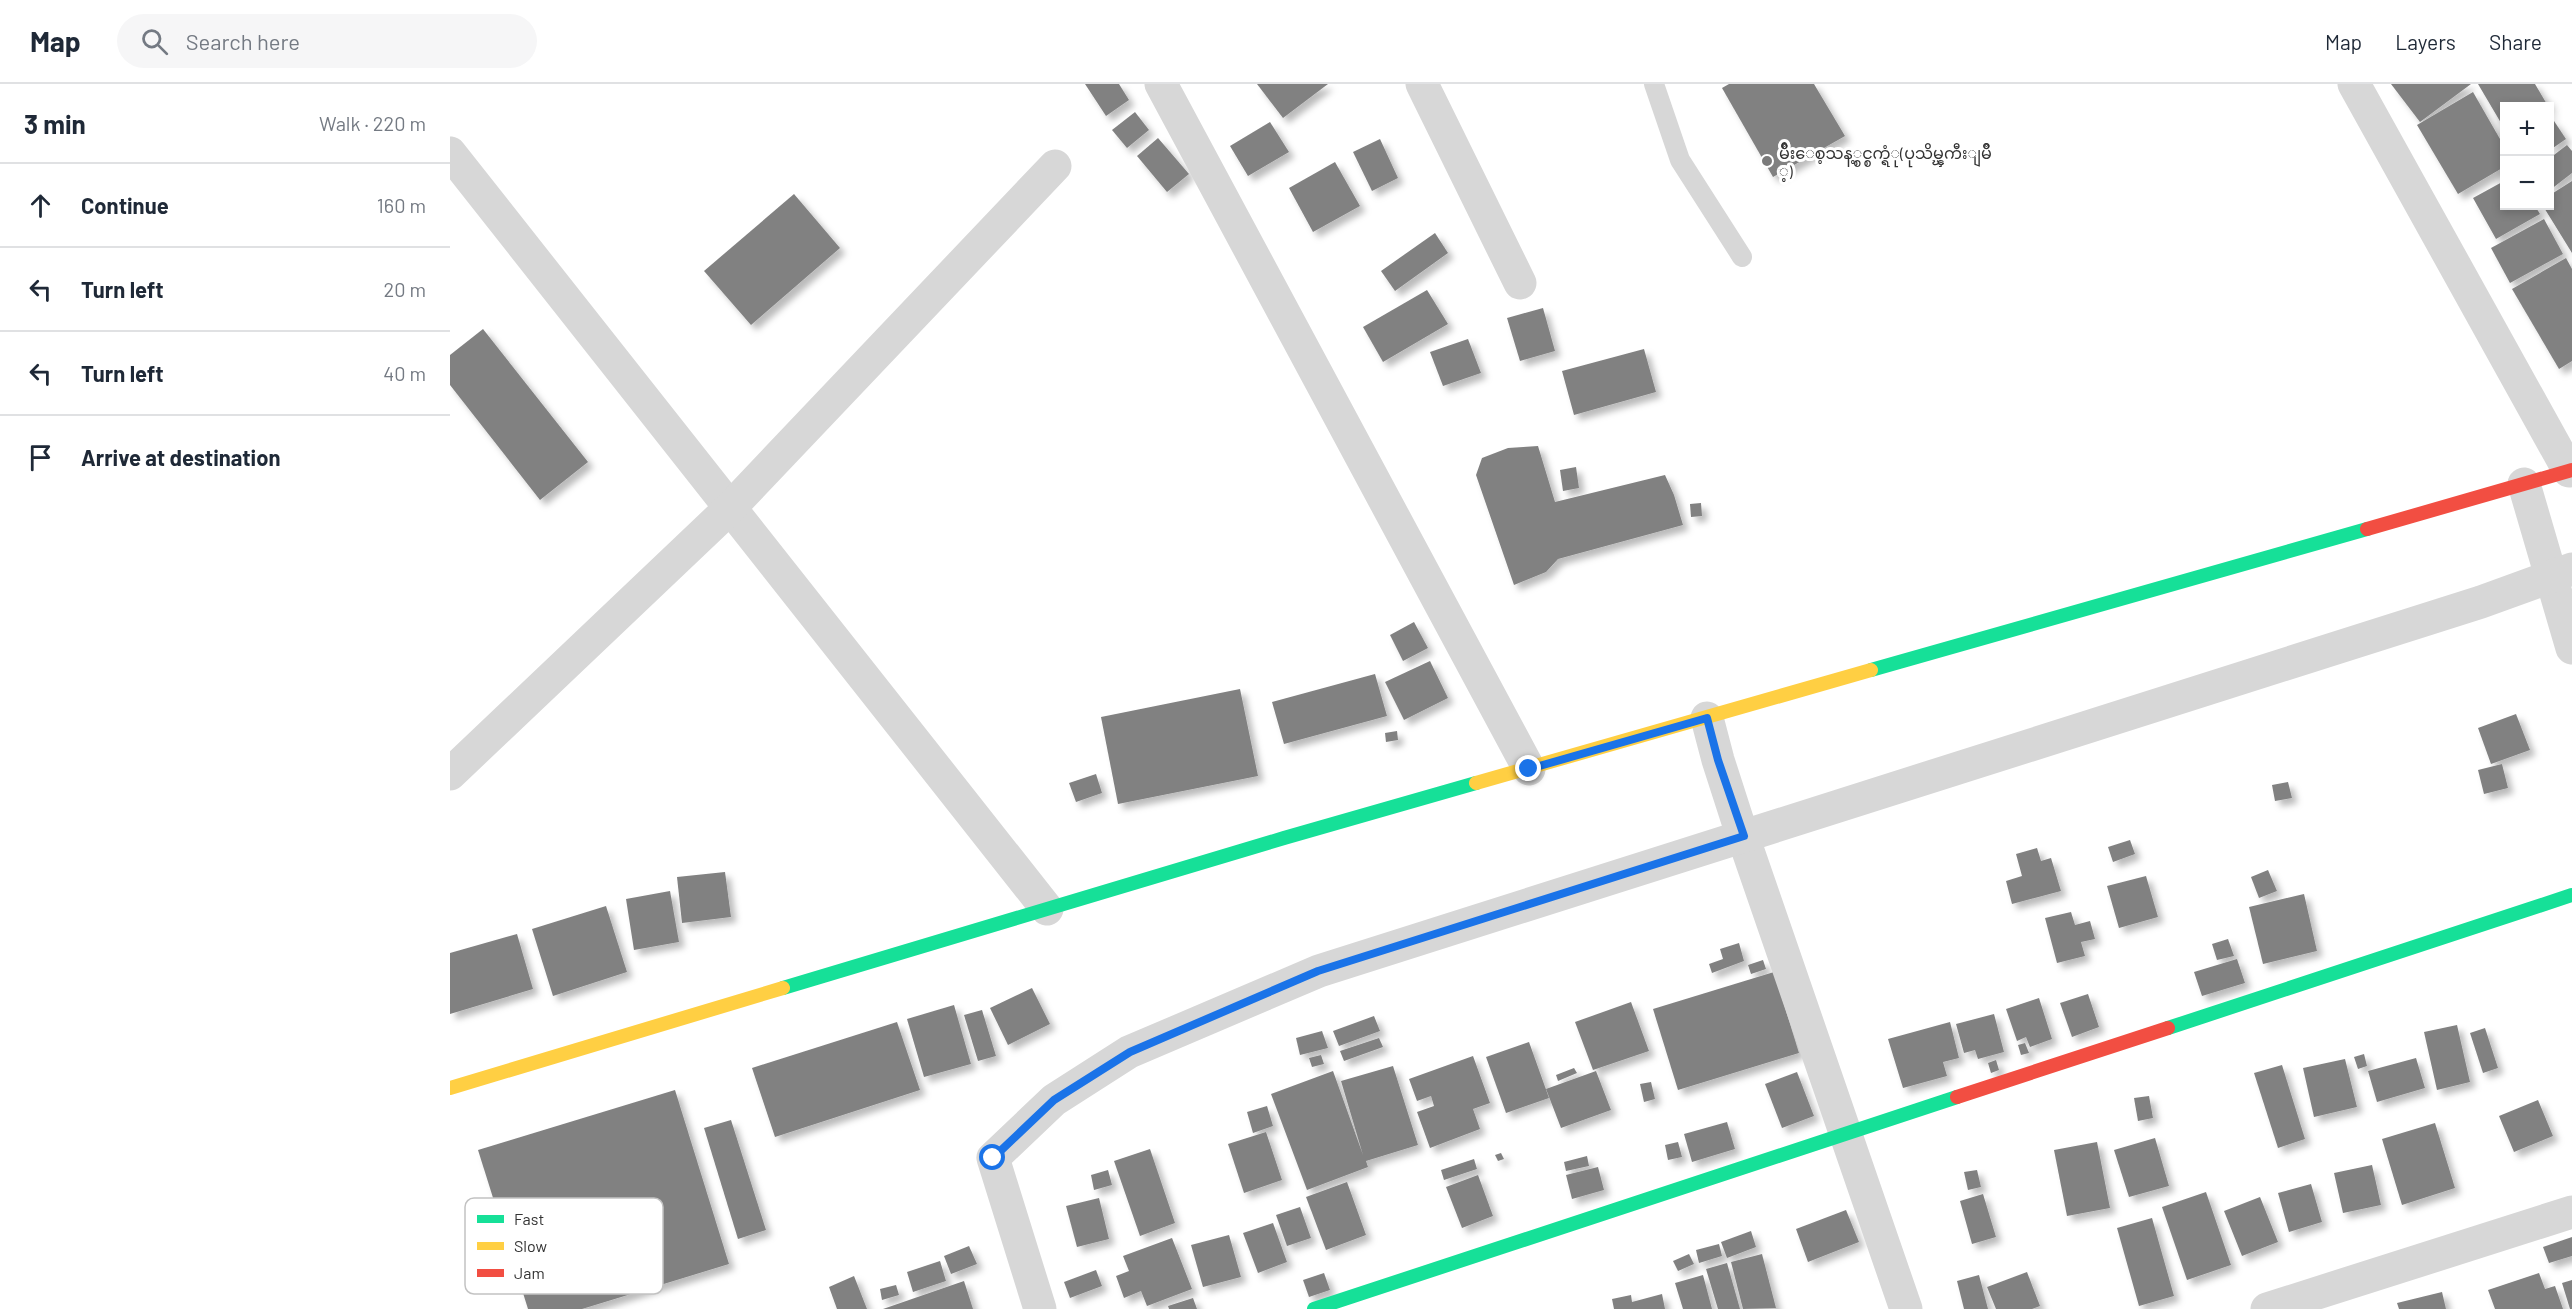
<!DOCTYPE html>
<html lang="en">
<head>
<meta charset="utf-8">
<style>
  body { margin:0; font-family:Barlow,"Noto Sans Myanmar",sans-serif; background:#f6f6f7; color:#1f2937 }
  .controls { position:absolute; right:18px; top:18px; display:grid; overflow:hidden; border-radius:0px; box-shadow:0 3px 9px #0003 }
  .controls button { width:54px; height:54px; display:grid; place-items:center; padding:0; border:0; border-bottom:2px solid #e0e1e3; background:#fff; color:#1f2937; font:30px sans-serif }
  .stop { position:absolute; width:18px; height:18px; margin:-14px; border:4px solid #1a73e8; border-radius:50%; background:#fff }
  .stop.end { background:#1a73e8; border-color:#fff; box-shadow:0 2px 6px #0008 }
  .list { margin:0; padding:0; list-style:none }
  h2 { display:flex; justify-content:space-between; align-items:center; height:78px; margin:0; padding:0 24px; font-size:26px }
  h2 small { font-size:20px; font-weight:400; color:#747a83 }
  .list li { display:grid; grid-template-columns:39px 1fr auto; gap:18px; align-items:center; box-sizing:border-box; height:84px; padding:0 24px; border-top:2px solid #e0e1e3 }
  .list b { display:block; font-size:22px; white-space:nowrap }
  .list em { font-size:20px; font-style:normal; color:#747a83 }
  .icon { flex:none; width:33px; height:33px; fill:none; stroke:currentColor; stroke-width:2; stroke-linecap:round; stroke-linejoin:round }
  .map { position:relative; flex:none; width:2122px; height:1225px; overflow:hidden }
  header { display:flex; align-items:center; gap:36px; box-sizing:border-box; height:84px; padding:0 30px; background:#fff; border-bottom:2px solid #e0e1e3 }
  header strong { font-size:28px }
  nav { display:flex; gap:33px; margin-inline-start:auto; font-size:21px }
  .search { width:420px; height:54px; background:#f6f6f7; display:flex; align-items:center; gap:15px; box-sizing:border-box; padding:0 21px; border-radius:33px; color:#747a83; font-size:22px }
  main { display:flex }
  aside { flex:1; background:#fff }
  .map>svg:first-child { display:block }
  .building { fill:#818181; filter:url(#shadow) }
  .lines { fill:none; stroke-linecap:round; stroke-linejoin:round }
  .lane { stroke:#d7d7d7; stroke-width:20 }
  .street { stroke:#d7d7d7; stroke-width:33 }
  .fast { stroke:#16e098; stroke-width:14 }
  .slow { stroke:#ffcf43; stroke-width:14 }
  .jam { stroke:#f24e42; stroke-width:14 }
  .route { stroke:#1a73e8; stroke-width:8 }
  .poi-dot { fill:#7a7a7a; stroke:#fff; stroke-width:2 }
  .labels { text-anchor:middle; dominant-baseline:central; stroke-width:6; stroke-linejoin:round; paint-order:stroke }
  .poi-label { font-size:16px; fill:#333; stroke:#fff; text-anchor:start }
  .key { fill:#fff; stroke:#c2c2c2; stroke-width:1.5 }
  .key-label { font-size:16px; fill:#333 }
</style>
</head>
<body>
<header>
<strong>Map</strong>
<div class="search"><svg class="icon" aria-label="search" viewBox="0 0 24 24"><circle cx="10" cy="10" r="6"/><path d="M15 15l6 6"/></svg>Search here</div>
<nav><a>Map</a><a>Layers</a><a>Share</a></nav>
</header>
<main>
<aside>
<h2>3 min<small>Walk · 220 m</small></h2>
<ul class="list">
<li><svg class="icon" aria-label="ahead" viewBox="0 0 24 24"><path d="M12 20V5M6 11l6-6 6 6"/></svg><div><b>Continue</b></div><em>160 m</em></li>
<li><svg class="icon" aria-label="left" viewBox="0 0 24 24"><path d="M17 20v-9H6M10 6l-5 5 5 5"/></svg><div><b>Turn left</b></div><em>20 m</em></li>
<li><svg class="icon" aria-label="left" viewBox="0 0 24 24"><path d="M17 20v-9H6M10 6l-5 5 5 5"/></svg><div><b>Turn left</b></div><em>40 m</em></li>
<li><svg class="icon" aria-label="arrive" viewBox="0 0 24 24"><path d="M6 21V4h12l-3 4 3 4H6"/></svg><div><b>Arrive at destination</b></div></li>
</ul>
</aside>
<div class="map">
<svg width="2122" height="1225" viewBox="0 0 2122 1225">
  <defs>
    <filter id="shadow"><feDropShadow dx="5.5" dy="5.5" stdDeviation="3" flood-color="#0004"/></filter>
  </defs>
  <rect width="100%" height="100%" fill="#fff"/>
  <g class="building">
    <path d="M635,0h34l10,16 -23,16z"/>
    <path d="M807,0h71l-45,34z"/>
    <path d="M1279,0h85l31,52 -72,41 -51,-89z"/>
    <path d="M1941,0h80l-51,38z"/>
    <path d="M2028,0h57l13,22h-44v22z"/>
    <path d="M2023,8l31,54v21l-46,27 -41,-69z"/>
    <path d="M685,28l14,18 -22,18 -15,-18z"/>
    <path d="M2104,37l12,18 -16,11v-26z"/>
    <path d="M820,38l19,30 -41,24 -18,-30z"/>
    <path d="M708,54l31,36 -22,18 -30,-36z"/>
    <path d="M930,55l18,39 -26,13 -19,-39z"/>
    <path d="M2117,61l5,6v22l-22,17v-32z"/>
    <path d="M885,78l25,44 -47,26 -24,-44z"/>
    <path d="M2054,97v25h31l5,8 -44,25 -23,-41z"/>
    <path d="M2122,97v72l-29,-47h7v-11z"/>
    <path d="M344,110l46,54 -89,77 -47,-54z"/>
    <path d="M2094,135l19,35 -53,29 -19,-35z"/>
    <path d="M985,149l13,20 -53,38 -14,-20z"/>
    <path d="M2116,174l6,11v92l-13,8 -47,-80z"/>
    <path d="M977,206l21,34 -65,38 -20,-35z"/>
    <path d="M1093,224l12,43 -35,10 -13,-43z"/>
    <path d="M33,245l105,133 -48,38 -90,-115v-30z"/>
    <path d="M1018,255l13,34 -38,13 -13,-34z"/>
    <path d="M1194,265l12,43 -82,23 -12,-44z"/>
    <path d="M1088,362l17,56 110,-27 9,20 9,30 -125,34 -12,13 -32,13 -38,-110 6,-17 26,-10z"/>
    <path d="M1126,383l3,21 -16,3 -3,-21z"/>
    <path d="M1251,419l1,13 -11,1 -1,-13z"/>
    <path d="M964,538l14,26 -25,13 -13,-26z"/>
    <path d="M980,577l18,37 -44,22 -19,-38z"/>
    <path d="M925,590l12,42 -103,28 -12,-42z"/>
    <path d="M790,605l18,87 -140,28 -17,-87z"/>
    <path d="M2066,630l14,36 -39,14 -13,-36z"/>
    <path d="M947,647l1,9 -12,2 -1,-9z"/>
    <path d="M2052,680l6,24 -24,6 -6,-24z"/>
    <path d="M646,690l6,19 -26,9 -7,-19z"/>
    <path d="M1838,698l4,16 -17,3 -3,-16z"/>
    <path d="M1680,756l5,14 -22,8 -5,-15z"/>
    <path d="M1587,764l4,13 10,-3 10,33 -49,13 -6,-23 16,-5 -6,-22z"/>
    <path d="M1818,786l9,21 -18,7 -8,-21z"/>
    <path d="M275,788l6,45 -49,6 -5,-46z"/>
    <path d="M1696,792l12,41 -39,11 -12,-42z"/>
    <path d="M220,807l9,51 -45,8 -8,-51z"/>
    <path d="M1854,810l13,57 -54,13 -14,-57z"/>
    <path d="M156,822l21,66 -74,24 -21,-67z"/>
    <path d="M1621,828l4,13 15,-4 5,18 -14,3 4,14 -28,7 -12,-45z"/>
    <path d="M67,850l16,55 -83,25v-61z"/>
    <path d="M1778,855l6,17 -17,4 -5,-16z"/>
    <path d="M1289,859l5,18 -32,12 -3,-9 14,-5 -3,-10z"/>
    <path d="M1787,875l8,24 -43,13 -8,-24z"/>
    <path d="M1313,876l3,9 -15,5 -3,-9z"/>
    <path d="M1324,888l25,81 -121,37 -25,-81z"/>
    <path d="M582,904l18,36 -42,21 -18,-37z"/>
    <path d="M1638,910l11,33 -27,10 -12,-34z"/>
    <path d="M1589,914l13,41 -22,8 -4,-10 -9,4 -11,-32z"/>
    <path d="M1181,918l18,49 -56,19 -18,-48z"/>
    <path d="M504,921l17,59 -47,13 -17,-58z"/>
    <path d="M532,926l14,46 -18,5 -14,-46z"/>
    <path d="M1544,930l10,38 -26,7 -3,-9 -11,3 -8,-29z"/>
    <path d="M924,932l6,15 -41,15 -6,-15z"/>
    <path d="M447,938l23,68 -145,47 -23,-69z"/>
    <path d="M1500,938l9,36 -16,4 4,14 -44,12 -15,-49z"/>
    <path d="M2007,941l13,57 -33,8 -13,-58z"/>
    <path d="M2035,944l13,40 -15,5 -13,-40z"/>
    <path d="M872,947l6,17 -28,7 -4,-17z"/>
    <path d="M929,954l4,9 -39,14 -4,-10z"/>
    <path d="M1079,958l20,56 -43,15 -20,-56z"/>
    <path d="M1575,959l4,10 -8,2 -3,-10z"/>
    <path d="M1914,970l3,12 -9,3 -4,-12z"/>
    <path d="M871,971l3,9 -12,3 -3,-9z"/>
    <path d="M1023,972l17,47 -17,6 7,20 -50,19 -13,-36 17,-6 -3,-10 -14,5 -8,-22z"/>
    <path d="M1966,974l9,30 -48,14 -9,-31z"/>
    <path d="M1895,975l12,48 -43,10 -11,-49z"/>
    <path d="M1546,976l3,10 -8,3 -3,-10z"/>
    <path d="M1832,981l23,74 -27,9 -24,-75z"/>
    <path d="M943,982l25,79 -52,16 2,6 -61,23 -36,-96 62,-23 30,84 -22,-74z"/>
    <path d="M1124,984l3,5 -19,8 -2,-6z"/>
    <path d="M1146,987l15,39 -50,18 -15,-39z"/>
    <path d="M1347,988l17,44 -32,12 -17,-44z"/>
    <path d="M1201,998l4,17 -11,3 -4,-18z"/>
    <path d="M225,1006l54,174 -147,45h-54l-50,-159z"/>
    <path d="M1699,1012l4,22 -15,3 -4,-23z"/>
    <path d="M2088,1016l15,36 -39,16 -15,-36z"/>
    <path d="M817,1022l6,20 -20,7 -6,-21z"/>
    <path d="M281,1036l35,110 -28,9 -34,-111z"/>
    <path d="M1277,1038l8,27 -43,13 -8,-28z"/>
    <path d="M1985,1039l20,65 -53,17 -20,-66z"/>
    <path d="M816,1048l16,48 -38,13 -16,-49z"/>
    <path d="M1705,1054l14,48 -40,11 -15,-47z"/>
    <path d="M1228,1058l4,15 -14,3 -3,-15z"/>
    <path d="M1647,1058l13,66 -43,8 -13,-66z"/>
    <path d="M700,1065l25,74 -35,13 -26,-75z"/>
    <path d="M1051,1069l3,6 -6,2 -3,-6z"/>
    <path d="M1137,1072l2,10 -23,5 -2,-9z"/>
    <path d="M1024,1075l3,10 -33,11 -3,-10z"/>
    <path d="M1922,1081l9,40 -38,8 -9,-40z"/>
    <path d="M1148,1083l6,23 -32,9 -6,-24z"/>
    <path d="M658,1086l4,15 -18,5 -3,-15z"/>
    <path d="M1527,1086l4,17 -13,3 -4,-18z"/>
    <path d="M1028,1091l15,41 -31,12 -16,-41z"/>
    <path d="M897,1098l19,53 -40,15 -20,-53z"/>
    <path d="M1861,1100l11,38 -33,10 -11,-39z"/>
    <path d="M1756,1108l25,73 -44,15 -25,-73z"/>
    <path d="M1533,1110l13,43 -24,7 -12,-43z"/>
    <path d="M1810,1113l18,45 -36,14 -18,-45z"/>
    <path d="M649,1114l10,41 -32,8 -11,-41z"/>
    <path d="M850,1123l11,31 -24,8 -11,-31z"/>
    <path d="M1396,1126l13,32 -51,20 -12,-33z"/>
    <path d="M1702,1134l22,78 -35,10 -22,-78z"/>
    <path d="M823,1139l14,39 -29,11 -15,-40z"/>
    <path d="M1301,1147l5,16 -29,11 -6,-16z"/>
    <path d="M779,1151l12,42 -38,10 -12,-42z"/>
    <path d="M2122,1153v19l-23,7 -6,-16z"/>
    <path d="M722,1154l20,51 -45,17 -6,-15 -17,7 -8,-22 13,-5 -6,-15z"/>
    <path d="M1269,1160l3,12 -23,7 -3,-13z"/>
    <path d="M519,1162l8,18 -26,10 -7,-18z"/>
    <path d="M1239,1170l5,10 -16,7 -5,-10z"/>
    <path d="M1312,1170l14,54 -33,1 -12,-47z"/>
    <path d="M490,1177l6,20 -33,11 -6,-20z"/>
    <path d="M1277,1179l13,46h-22l-12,-40z"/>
    <path d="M646,1186l6,16 -32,12 -6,-16z"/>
    <path d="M1577,1188l13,34 -8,3h-36l-9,-22z"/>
    <path d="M874,1189l6,17 -21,7 -6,-17z"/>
    <path d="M2089,1189l6,16 10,-3 8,23h-68l-7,-19z"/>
    <path d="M1253,1191l9,34h-29l-8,-26z"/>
    <path d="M1529,1191l9,34h-24l-7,-28z"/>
    <path d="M404,1192l13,33h-30l-8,-22z"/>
    <path d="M2122,1196v29h-2l-8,-26z"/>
    <path d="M514,1197l9,28h-90z"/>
    <path d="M446,1201l3,10 -17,5 -2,-11z"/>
    <path d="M1992,1208l4,17h-47l-2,-6z"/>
    <path d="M1212,1210l3,15h-51l-2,-10 19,-4 1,7z"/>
    <path d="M743,1214l4,11h-28l-1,-3z"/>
  </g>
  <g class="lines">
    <path class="lane" d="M1204,0l26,76 62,97"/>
    <g class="street">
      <path d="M711,0l368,685"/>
      <path d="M972,0l98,199"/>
      <path d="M1904,0l215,387"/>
      <path d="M0,69l597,756"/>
      <path d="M2074,400l48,164"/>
      <path d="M1257,634l11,42 19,59 169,490"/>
      <path d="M0,690l280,-266 325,-342"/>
      <path d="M590,1225l-47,-151 61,-58 75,-48 190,-81 1162,-369 91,-33"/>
      <path d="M1817,1225l305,-97"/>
    </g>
    <g class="fast">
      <path d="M1421,586l496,-141"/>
      <path d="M333,904l501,-150 192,-55"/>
      <path d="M1718,944l404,-133"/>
      <path d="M864,1225l643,-212"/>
    </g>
    <g class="slow">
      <path d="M1026,699l395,-113"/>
      <path d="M0,1004l333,-100"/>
    </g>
    <g class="jam">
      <path d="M1917,445l205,-59"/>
      <path d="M1507,1013l211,-69"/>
    </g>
  </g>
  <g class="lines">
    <path class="route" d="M543,1074l61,-58 76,-48 188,-81 426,-135 -26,-76 -11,-42 -178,51"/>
  </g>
  <circle class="poi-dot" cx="1317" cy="77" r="6"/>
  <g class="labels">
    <g class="poi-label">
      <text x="1329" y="68">မ်ိဳးေစ့သန့္စင္စက္ရံု(ပုသိမ္ၾကီးျမိဳ<tspan x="1329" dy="18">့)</tspan></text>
    </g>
  </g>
  <rect x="15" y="1114" width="198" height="96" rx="9" class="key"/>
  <rect x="27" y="1131" width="27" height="8" fill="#16e098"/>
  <rect x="27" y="1158" width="27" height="8" fill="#ffcf43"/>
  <rect x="27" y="1185" width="27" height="8" fill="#f24e42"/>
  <g class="key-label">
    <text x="64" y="1141">Fast</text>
    <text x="64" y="1168">Slow</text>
    <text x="64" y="1195">Jam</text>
  </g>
</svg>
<div class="controls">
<button>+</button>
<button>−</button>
</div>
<div class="stop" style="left:543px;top:1074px"></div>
<div class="stop end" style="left:1079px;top:685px"></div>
</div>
</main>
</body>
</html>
